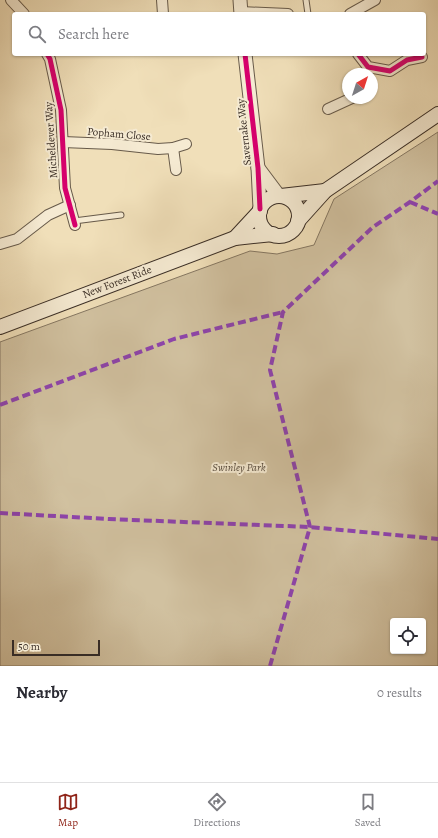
<!DOCTYPE html>
<html lang="en">
<head>
<meta charset="utf-8">
<style>
  body { margin:0; font-family:Alegreya,serif; background:#f2f2f3; color:#2b2b33 }
  .controls { position:absolute; right:12px; bottom:12px; display:grid; overflow:hidden; border-radius:4px; box-shadow:0 1px 3px #0004 }
  .controls button { width:36px; height:36px; display:grid; place-items:center; padding:0; border:0; border-bottom:1px solid #e1e1e2; background:#fff; color:#2b2b33; font:20px sans-serif }
  .compass { position:absolute; left:342px; top:68px; width:36px; height:36px; border-radius:50%; background:#fff; box-shadow:0 1px 3px #0004; rotate:39deg }
  .scale { position:absolute; left:12px; bottom:10px; width:88px; box-sizing:border-box; padding-left:4px; border:2px solid #392d25; border-top:0; font-size:11px; line-height:14px; white-space:nowrap; color:#392d25; -webkit-text-stroke:3px #f5ead2; paint-order:stroke }
  .list { margin:0; padding:0; list-style:none }
  h2 { display:flex; justify-content:space-between; align-items:center; height:52px; margin:0; padding:0 16px; font-size:17px }
  h2 small { font-size:13px; font-weight:400; color:#7c7c81 }
  .icon { flex:none; width:22px; height:22px; fill:none; stroke:currentColor; stroke-width:2; stroke-linecap:round; stroke-linejoin:round }
  .map { position:relative; flex:none; width:438px; height:666px; overflow:hidden }
  .search { position:absolute; background:#fff; box-shadow:0 1px 3px #0004; left:12px; right:12px; top:12px; height:44px; display:flex; align-items:center; gap:10px; box-sizing:border-box; padding:0 14px; border-radius:4px; color:#7c7c81; font-size:15px }
  .sheet { height:116px; background:#fff }
  nav { display:flex; justify-content:space-around; align-items:center; box-sizing:border-box; height:56px; border-top:1px solid #e1e1e2; background:#fff; font-size:11px; color:#7c7c81 }
  nav a { display:grid; justify-items:center; gap:2px }
  nav .on { color:#8f2418 }
  .map>svg:first-child { display:block }
  .green { fill:#d1c1a0; stroke:#857762; fill-rule:evenodd }
  .lines { fill:none; stroke-linecap:round; stroke-linejoin:round }
  .service-casing { stroke:#675a4a; stroke-width:7 }
  .minor-casing { stroke:#675a4a; stroke-width:12 }
  .tertiary-casing { stroke:#675a4a; stroke-width:15 }
  .secondary-casing { stroke:#392d25; stroke-width:16 }
  .service { stroke:#f5ead2; stroke-width:5 }
  .minor { stroke:#f5ead2; stroke-width:10 }
  .tertiary { stroke:#f5ead2; stroke-width:13 }
  .secondary { stroke:#f5ead2; stroke-width:14 }
  .quiet { stroke:#8e44ad; stroke-width:4; stroke-dasharray:8 4; stroke-linecap:butt }
  .cycleway-casing { stroke:#f5ead2; stroke-width:8 }
  .cycleway { stroke:#d6006c; stroke-width:5 }
  .labels { text-anchor:middle; dominant-baseline:central; stroke-width:4; stroke-linejoin:round; paint-order:stroke }
  .street-label { font-size:11px; fill:#392d25; stroke:#f5ead2 }
  .park-label { font-size:11px; font-style:italic; fill:#574b3e; stroke:#f5ead2 }
</style>
</head>
<body>
<div class="map">
<svg width="438" height="666" viewBox="0 0 438 666">
  <rect width="100%" height="100%" fill="#f0dfb9"/>
  <filter id="stains"><feTurbulence type="fractalNoise" baseFrequency=".005" numOctaves="4"/><feColorMatrix values="0 0 0 0 .2 0 0 0 0 .09 0 0 0 0 .02 0 0 0 .5 -.17"/></filter>
  <radialGradient id="worn" r=".72"><stop offset=".6" stop-color="#630" stop-opacity="0"/><stop offset="1" stop-color="#630" stop-opacity=".3"/></radialGradient>
  <path class="green" d="M438,132v534h-438v-324l250,-91 27,3 37,-9 20,-46zM393,621h30v30h-30z"/>
  <g class="lines">
    <g class="service-casing">
      <g id="service">
        <path d="M306,0l2,14"/>
        <path d="M74,221l47,-6"/>
      </g>
    </g>
    <g class="minor-casing">
      <g id="minor">
        <path d="M11,0l13,14"/>
        <path d="M162,0l1,14"/>
        <path d="M241,12l47,2"/>
        <path d="M350,14l25,-14"/>
        <path d="M47,54l3,5 11,51 4,78 10,37"/>
        <path d="M358,54l10,13 22,4 17,-11 15,-3"/>
        <path d="M328,109l24,-11"/>
        <path d="M63,142l49,2 46,5 15,-1 13,-4"/>
        <path d="M173,148l3,22"/>
        <path d="M0,244l17,-5 31,-24 22,-10"/>
      </g>
    </g>
    <g class="tertiary-casing">
      <g id="tertiary">
        <path d="M240,0l1,14"/>
        <path d="M245,54l13,114 2,41"/>
        <path d="M258,168l21,28"/>
      </g>
    </g>
    <g class="secondary-casing">
      <g id="secondary">
        <path d="M281,196l44,-5"/>
        <circle cx="279" cy="216" r="20"/>
        <path d="M298,221l27,-30 113,-77"/>
        <path d="M235,238l25,-27"/>
        <path d="M0,327l235,-89 38,-4"/>
      </g>
    </g>
    <use href="#service" class="service"/>
    <use href="#minor" class="minor"/>
    <use href="#tertiary" class="tertiary"/>
    <use href="#secondary" class="secondary"/>
    <g class="quiet">
      <path d="M410,202l28,12"/>
      <path d="M0,405l174,-66 109,-27"/>
      <path d="M0,513l109,6 201,8 128,12"/>
      <path d="M270,666l40,-139 -40,-157 13,-58 90,-85 37,-25 28,-21"/>
    </g>
    <g class="cycleway-casing">
      <g id="cycleway">
        <path d="M47,54l3,5 11,51 4,78 10,37"/>
        <path d="M245,54l13,114 2,41"/>
        <path d="M358,54l10,13 22,4 17,-11 15,-3"/>
      </g>
    </g>
    <use href="#cycleway" class="cycleway"/>
  </g>
  <g class="labels">
    <g class="street-label">
      <text transform="translate(244 132) rotate(-96)">Savernake Way</text>
      <text transform="translate(119 134) rotate(5)">Popham Close</text>
      <text transform="translate(51 140) rotate(-94)">Micheldever Way</text>
      <text transform="translate(117 282) rotate(-21)">New Forest Ride</text>
    </g>
    <g class="park-label">
      <text x="239" y="467">Swinley Park</text>
    </g>
  </g>
  <rect width="100%" height="100%" filter="url(#stains)"/>
  <rect width="100%" height="100%" fill="url(#worn)"/>
</svg>
<div class="controls">
<button><svg class="icon" aria-label="locate" viewBox="0 0 24 24"><circle cx="12" cy="12" r="6"/><path d="M12 2v4M12 18v4M2 12h4M18 12h4"/></svg></button>
</div>
<svg class="compass" viewBox="-18 -18 36 36"><path d="M0-13l5 13h-10z" fill="#e53935"/><path d="M0 13l5-13h-10z" fill="#7c7c81"/></svg>
<div class="scale">50 m</div>
<div class="search"><svg class="icon" aria-label="search" viewBox="0 0 24 24"><circle cx="10" cy="10" r="6"/><path d="M15 15l6 6"/></svg>Search here</div>
</div>
<section class="sheet">
<h2>Nearby<small>0 results</small></h2>
<ul class="list">
</ul>
</section>
<nav>
<a class="on"><svg class="icon" aria-label="map" viewBox="0 0 24 24"><path d="M3 6l6-2 6 2 6-2v14l-6 2-6-2-6 2zM9 4v14M15 6v14"/></svg>Map</a>
<a><svg class="icon" aria-label="directions" viewBox="0 0 24 24"><path d="M12 3l9 9-9 9-9-9zM9 14v-3h6M13 9l2 2-2 2"/></svg>Directions</a>
<a><svg class="icon" aria-label="saved" viewBox="0 0 24 24"><path d="M7 4h10v16l-5-4-5 4z"/></svg>Saved</a>
</nav>
</body>
</html>
